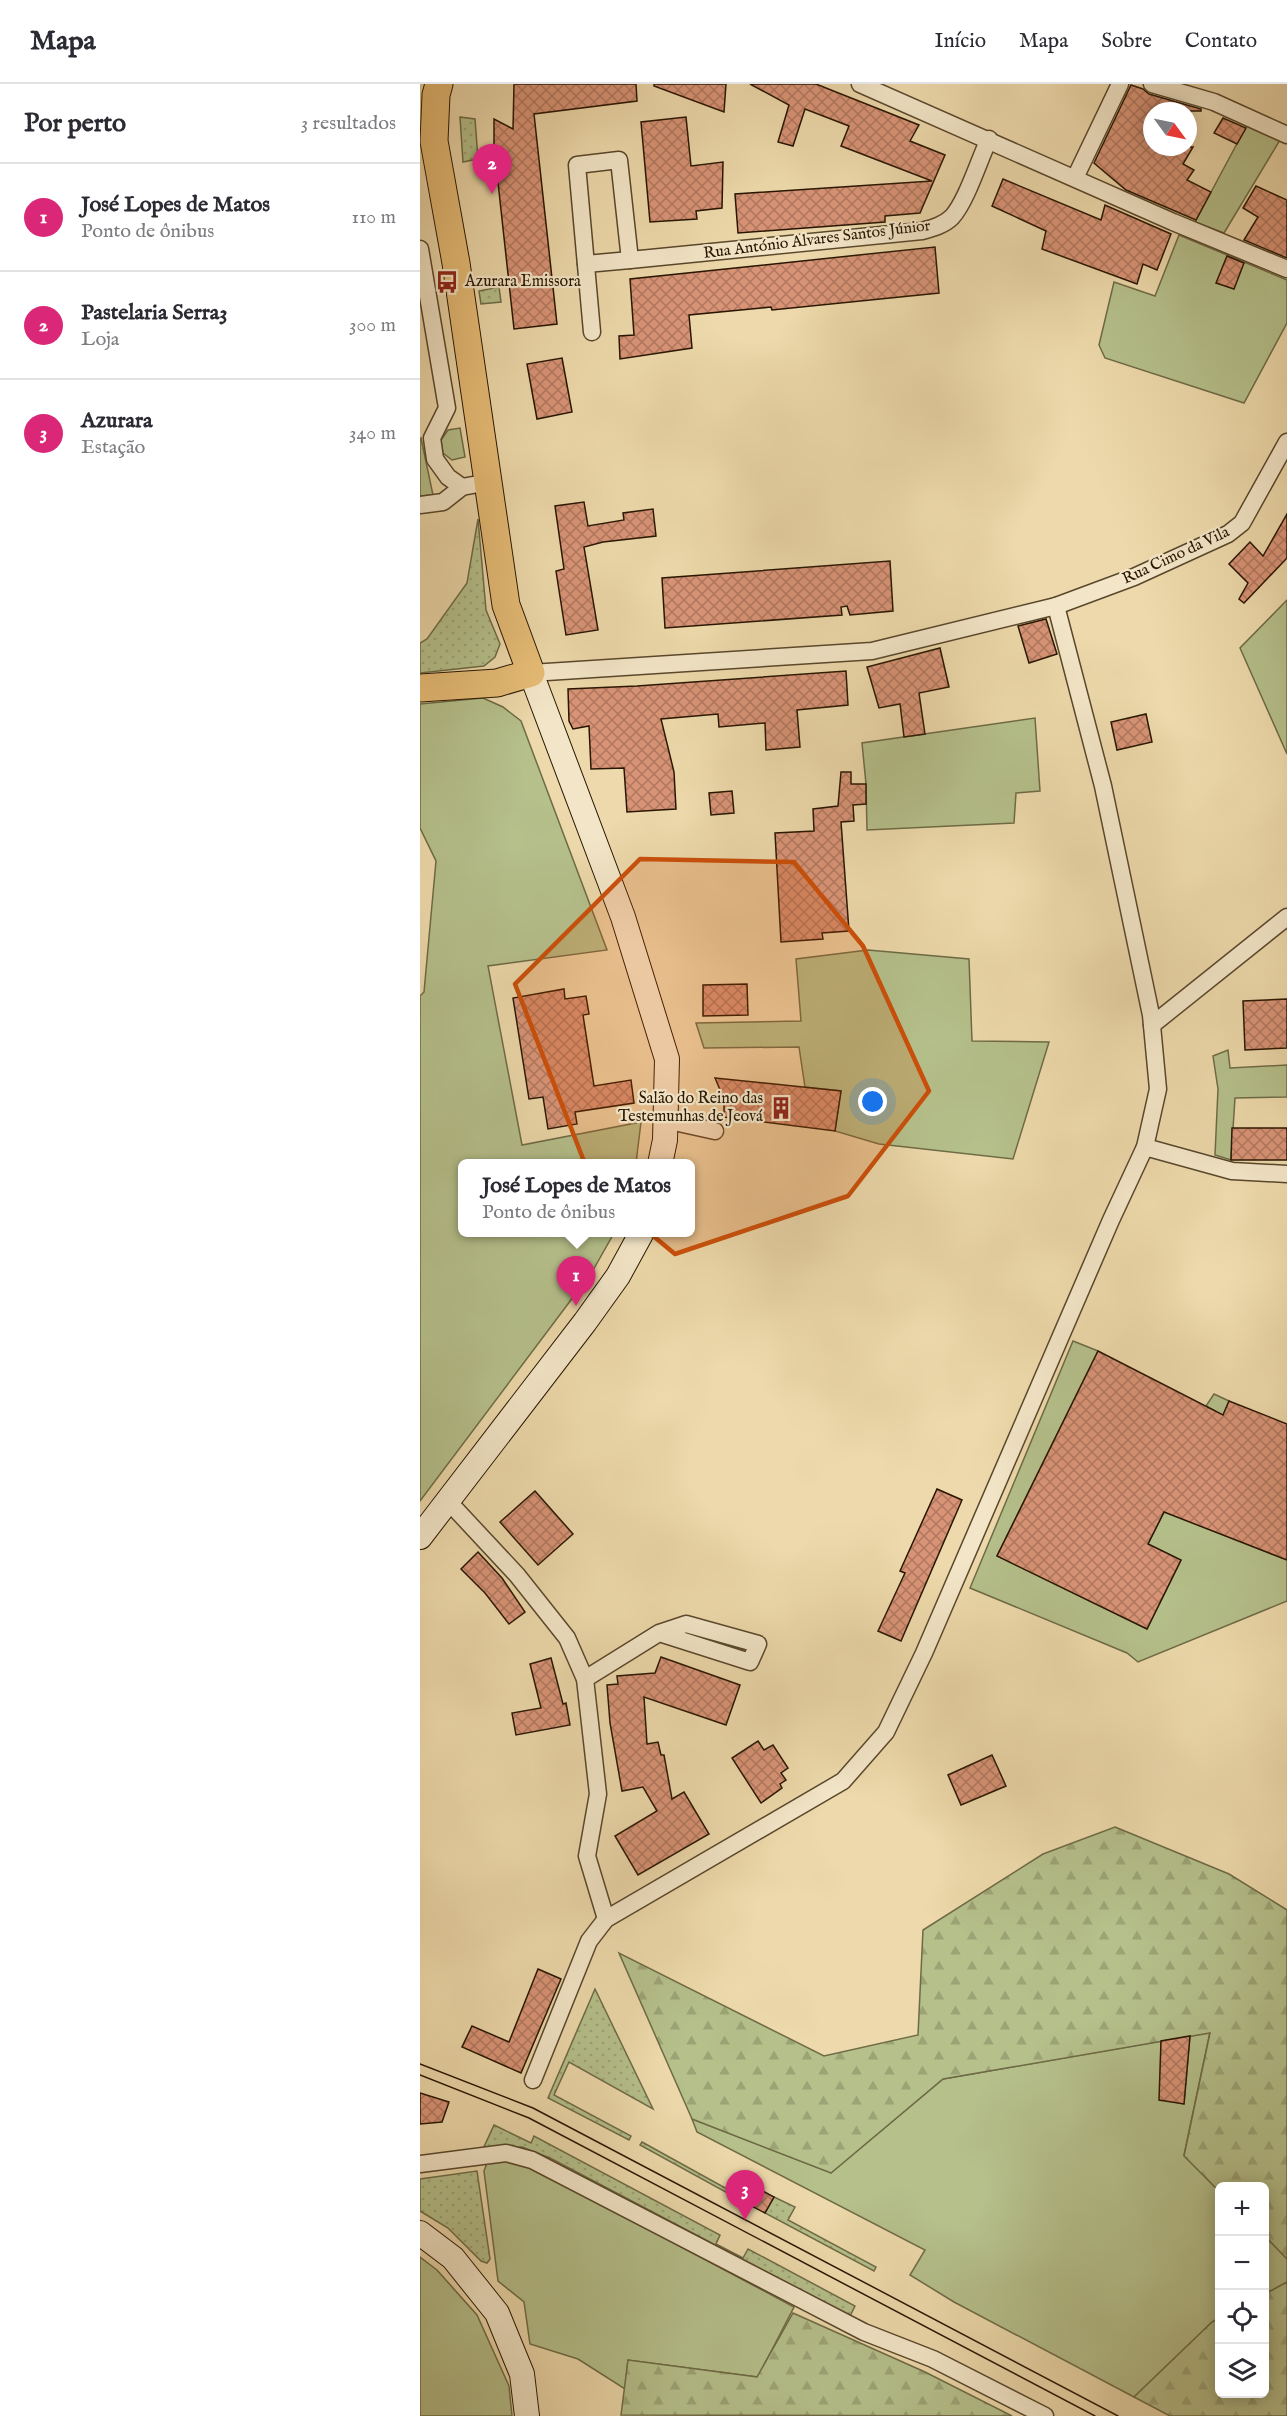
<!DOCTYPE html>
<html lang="pt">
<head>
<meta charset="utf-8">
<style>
  body { margin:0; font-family:"IM FELL English",serif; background:#f2f2f3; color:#2b2b33 }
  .controls { position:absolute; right:18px; bottom:18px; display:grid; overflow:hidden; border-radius:9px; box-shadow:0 3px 15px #0003 }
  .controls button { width:54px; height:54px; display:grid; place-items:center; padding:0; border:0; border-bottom:2px solid #e1e1e2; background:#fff; color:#2b2b33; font:30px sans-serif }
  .compass { position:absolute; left:723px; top:18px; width:54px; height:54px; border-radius:50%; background:#fff; box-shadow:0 3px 15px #0003; rotate:123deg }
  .you { position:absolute; left:453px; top:1018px; width:21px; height:21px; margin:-15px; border:4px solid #fff; border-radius:50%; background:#1a73e8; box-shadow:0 0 0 9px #1a73e833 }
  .badge { display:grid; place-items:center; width:39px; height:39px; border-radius:50%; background:#db2777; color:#fff; font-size:20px; font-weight:700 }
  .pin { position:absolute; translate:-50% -50px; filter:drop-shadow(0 2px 3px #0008) }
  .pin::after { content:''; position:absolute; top:32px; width:21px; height:18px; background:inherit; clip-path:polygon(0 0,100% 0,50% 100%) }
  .popup { position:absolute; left:38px; top:1075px; width:237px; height:78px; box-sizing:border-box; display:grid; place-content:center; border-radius:9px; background:#fff; filter:drop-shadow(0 2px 4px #0005); font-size:20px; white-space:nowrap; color:#7c7c81 }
  .popup b { font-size:22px; color:#2b2b33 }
  .popup::after { content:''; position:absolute; left:50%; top:100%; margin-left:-12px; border:12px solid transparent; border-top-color:#fff }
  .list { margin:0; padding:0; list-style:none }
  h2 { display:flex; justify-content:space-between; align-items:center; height:78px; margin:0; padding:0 24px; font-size:26px }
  h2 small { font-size:20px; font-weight:400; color:#7c7c81 }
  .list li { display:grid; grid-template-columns:39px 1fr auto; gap:18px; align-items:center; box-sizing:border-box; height:108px; padding:0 24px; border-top:2px solid #e1e1e2 }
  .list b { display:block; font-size:22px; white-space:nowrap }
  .list p { margin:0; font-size:20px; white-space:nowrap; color:#7c7c81 }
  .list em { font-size:20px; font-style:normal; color:#7c7c81 }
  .icon { flex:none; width:33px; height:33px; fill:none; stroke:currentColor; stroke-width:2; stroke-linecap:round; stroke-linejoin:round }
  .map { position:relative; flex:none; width:867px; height:2332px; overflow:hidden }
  header { display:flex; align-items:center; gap:36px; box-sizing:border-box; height:84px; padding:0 30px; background:#fff; border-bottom:2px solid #e1e1e2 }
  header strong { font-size:28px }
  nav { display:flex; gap:33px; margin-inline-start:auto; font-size:21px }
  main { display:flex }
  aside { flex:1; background:#fff }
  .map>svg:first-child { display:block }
  .grass { fill:#b5c08b; stroke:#6e6b46; stroke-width:1.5 }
  .forest { fill:url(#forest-firs); stroke:#6e6b46; stroke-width:1.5 }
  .garden { fill:url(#garden-dots); stroke:#6e6b46; stroke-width:1.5 }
  .building { fill:url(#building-cross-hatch); stroke:#281602; stroke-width:1.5 }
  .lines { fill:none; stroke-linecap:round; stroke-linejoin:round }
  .street-casing { stroke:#59472c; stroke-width:19 }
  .secondary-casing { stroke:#281602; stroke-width:26 }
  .primary-casing { stroke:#281602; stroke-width:29 }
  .street { stroke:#f3e6c8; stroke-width:16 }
  .secondary { stroke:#f3e6c8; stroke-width:24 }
  .primary { stroke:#e6bc76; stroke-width:27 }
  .tram { stroke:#281602; stroke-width:1.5 }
  .marked { fill:#cb4f0a; fill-opacity:0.2; stroke:#cb4f0a; stroke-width:4.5; stroke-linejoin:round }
  .labels { text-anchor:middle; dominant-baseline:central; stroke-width:4.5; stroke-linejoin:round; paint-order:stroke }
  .street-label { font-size:16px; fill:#281602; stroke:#f3e6c8 }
  .poi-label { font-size:16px; fill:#281602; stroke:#f3e6c8; text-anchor:start }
</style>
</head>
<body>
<header>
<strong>Mapa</strong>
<nav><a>Início</a><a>Mapa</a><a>Sobre</a><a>Contato</a></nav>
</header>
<main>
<aside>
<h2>Por perto<small>3 resultados</small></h2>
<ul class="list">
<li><span class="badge">1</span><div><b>José Lopes de Matos</b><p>Ponto de ônibus</p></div><em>110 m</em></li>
<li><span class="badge">2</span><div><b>Pastelaria Serra3</b><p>Loja</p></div><em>300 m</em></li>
<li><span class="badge">3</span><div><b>Azurara</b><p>Estação</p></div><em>340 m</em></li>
</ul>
</aside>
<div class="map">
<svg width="867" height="2332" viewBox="0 0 867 2332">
  <defs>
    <pattern id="forest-firs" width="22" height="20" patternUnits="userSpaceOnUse" patternTransform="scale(1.5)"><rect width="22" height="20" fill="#b5c08b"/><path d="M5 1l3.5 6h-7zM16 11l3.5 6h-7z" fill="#9ca476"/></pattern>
    <pattern id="garden-dots" width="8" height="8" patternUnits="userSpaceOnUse" patternTransform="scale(1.5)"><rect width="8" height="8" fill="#b5c08b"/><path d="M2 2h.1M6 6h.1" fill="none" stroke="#9ca476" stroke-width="1.8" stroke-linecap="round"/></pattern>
    <pattern id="building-cross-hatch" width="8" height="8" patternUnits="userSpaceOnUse" patternTransform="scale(1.5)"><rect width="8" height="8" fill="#d99477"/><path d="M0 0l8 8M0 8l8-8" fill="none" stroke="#b0785f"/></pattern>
  </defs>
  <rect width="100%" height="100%" fill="#edd9ab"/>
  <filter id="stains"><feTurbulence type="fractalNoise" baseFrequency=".00333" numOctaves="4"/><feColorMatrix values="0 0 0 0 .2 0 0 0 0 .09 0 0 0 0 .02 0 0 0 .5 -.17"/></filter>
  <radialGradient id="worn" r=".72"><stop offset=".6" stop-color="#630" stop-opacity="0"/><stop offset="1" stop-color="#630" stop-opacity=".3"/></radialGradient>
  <g class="grass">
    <path d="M827,41l33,15 -56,93 -29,-11z"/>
    <path d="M759,151l108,45v43l-43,80 -139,-45 -6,-13 15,-63 41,14z"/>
    <path d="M40,344l5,29 -13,3 -9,-7 -2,-13 7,-10z"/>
    <path d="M1,354l12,57 -13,1v-57z"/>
    <path d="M867,516v154l-47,-106z"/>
    <path d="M63,614l20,9 18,14 86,229 -119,16 34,179 119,-23 -5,41 -174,1v68l152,1 -22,39 -172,229v-505l4,-4 12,-131 -16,-33v-124z"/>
    <path d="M615,634l5,73 -24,2 -2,30 -147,7 -1,-46 -4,-41z"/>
    <path d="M448,866l101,9 3,82 77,1 -36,117 -134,-15 -44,-13 6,-40 -36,-4 -6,-40 -95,1 -8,-25 105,-2 -5,-62z"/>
    <path d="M808,966l2,18 57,-3v32l-52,1 -4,62 -16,-5 3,-66 -5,-33z"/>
    <path d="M653,1257l25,10 -101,205 150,73 34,-69 -33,-16 67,-133 -9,-5 8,-12 15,7 -48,117 106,42v41l-149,61 -11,-9 -157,-65z"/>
    <path d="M790,1948l-26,123 35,36v127l-7,4 -78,75 -180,-95 -44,-27 15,-25 -228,-118 -5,-13 139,54 112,-94 218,-38 -1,58 24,5 6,-68z"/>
    <path d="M81,2076l32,8 261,139 -36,70 -130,-17 -3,29 -47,-30 -48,-15 -6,-42 -26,-21 -14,-110 3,-8z"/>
    <path d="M845,2152l22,23v23l-22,12z"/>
    <path d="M0,2173l17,13 40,45 32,71 3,30h-92z"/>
  </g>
  <g class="forest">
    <path d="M695,1743l114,47 58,36v349l-22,-23 -1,-50h-44l-1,5 -35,-35 26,-123 -267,46 -112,94 -139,-54 -73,-166 205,103 94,-21 5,-105 120,-76z"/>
    <path d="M867,2198v134h-117l-36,-19 78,-75 7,-4 1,76h44l1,-100z"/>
    <path d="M373,2229l132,59 87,44 -391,-1 7,-55 129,17z"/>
  </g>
  <g class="garden">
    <path d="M40,33l15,2 3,40 -15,3z"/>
    <path d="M79,203l2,15 -20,2 -2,-13z"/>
    <path d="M58,435l8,91 14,34 -5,13 -11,9 -64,7v-30l7,-4 40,-56z"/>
    <path d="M175,1905l58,120 -84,-47 -15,33 77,41 -2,4 -81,-42z"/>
    <path d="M74,2041l37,18 3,-7 186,99 -4,9 27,14 5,-9 107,57 -5,10 -300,-158 -28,-11 -39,2z"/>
    <path d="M222,2058l85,47 8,-14 15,9 -8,17 -102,-56z"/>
    <path d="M57,2087l13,88 -3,4 -6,-2 -33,-33 -28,-17v-32z"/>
    <path d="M354,2113l21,10 -7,13 88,47 -2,4 -109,-58z"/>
  </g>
  <g class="building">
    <path d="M94,0h122l1,17 -103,13 23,210 -43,5 -20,-183v-27l19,10z"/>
    <path d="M234,0h72l-2,28 -70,-26z"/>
    <path d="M330,0h66l103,41 -9,16 35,14 -25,58 -35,3v6l-147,11 -3,-39 197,-13 -91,-35 8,-20 -44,-17 -12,37 -15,-4 11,-37z"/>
    <path d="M711,1l12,4 6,5 52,15v2h-49v36h41l-10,17 11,6 -7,10 24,12 -15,28 -70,-30 -32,-27z"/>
    <path d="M266,33l5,49 32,-4 -1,46 -26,3 1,8 -47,3 -9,-100z"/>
    <path d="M803,34l23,10 -9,16 -23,-11z"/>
    <path d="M583,95l98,41 4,-15 66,29 -14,36 -14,-6 -6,20 -95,-35 4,-18 -54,-25z"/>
    <path d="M836,102l31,14v58l-43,-18 14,-23 -15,-9z"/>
    <path d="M515,163l4,46 -167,17 -1,-3 -82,8 3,33 -72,11 -1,-23 15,-1 -4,-56z"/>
    <path d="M807,172l17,7 -10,26 -18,-6z"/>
    <path d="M142,274l10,54 -35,7 -10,-55z"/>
    <path d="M164,418l4,24 36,-6 -1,-7 30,-4 3,27 -53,6 -19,5 14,83 -32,5 -10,-64 8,-2 -9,-63z"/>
    <path d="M867,430v44l-43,45 -5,-4 9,-16 -19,-19 21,-22 13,14z"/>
    <path d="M470,477l3,50 -43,4 -3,-9 -6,1 1,8 -177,13 -3,-50z"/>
    <path d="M626,535l11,35 -28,9 -11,-37z"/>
    <path d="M520,564l9,39 -30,6 6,41 -21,3 -4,-33 -21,4 -12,-41z"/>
    <path d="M426,587l2,34 -51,5 3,37 -34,3 -1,-27 -46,4 -1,-13 -57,5 13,53 2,37 -49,3 -3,-44 -33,1 -2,-43 -16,3 -4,-8 -1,-32 69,-3z"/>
    <path d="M726,630l6,28 -35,8 -6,-28z"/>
    <path d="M421,688h10v12h15v20l-13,1 1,16 -13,1 8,109 -27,2 1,6 -42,3 -6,-109 39,-2 -1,-22 25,-3z"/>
    <path d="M312,707l2,22 -23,2 -2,-22z"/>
    <path d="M327,900l1,31 -45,1v-31z"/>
    <path d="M144,905l1,10 21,-3 3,18 -6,1 11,71 37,-6 3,23 -59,9 2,12 -29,5 -5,-32 -14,2 -16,-101z"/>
    <path d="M867,915v49l-42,2 -2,-49z"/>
    <path d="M295,994l126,13 -6,40 -111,-14v-18z"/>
    <path d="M812,1044h55v32h-56z"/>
    <path d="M678,1267l125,64 6,-14 58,23v136l-123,-48 -16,32 33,16 -34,69 -150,-73z"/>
    <path d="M517,1405l25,11 -61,141 -23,-10 27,-58 -5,-2z"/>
    <path d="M115,1407l38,43 -35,31 -38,-43z"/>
    <path d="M58,1468l24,26 23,34 -16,12 -24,-31 -24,-24z"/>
    <path d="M241,1573l79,28 -14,40 -82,-28 3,47 11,-2 3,13h3l8,44 12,-7 25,42 -71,41 -23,-39 42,-25 -14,-24 -21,4 -12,-68 -3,-38 11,-1 -1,-8 38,-3z"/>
    <path d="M131,1574l12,46 3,-1 4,22 -54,10 -4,-22 29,-5 -11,-44z"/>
    <path d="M338,1657l6,9 9,-5 15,23 -7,5 5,7 -6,4 2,4 -21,15 -29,-45z"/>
    <path d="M572,1671l14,31 -45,19 -13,-30z"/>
    <path d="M118,1885l23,10 -40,94 -59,-26 10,-21 37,16z"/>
    <path d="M770,1952l-6,68 -25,-4 2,-59z"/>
    <path d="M0,2009l29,9 -7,20 -22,2z"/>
    <path d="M330,2100l24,13 -9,16 -23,-12z"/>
  </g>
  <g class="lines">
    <g class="street-casing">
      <g id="street">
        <path d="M440,0l313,138 114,47"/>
        <path d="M732,0l62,18 73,33"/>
        <path d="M655,94l45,-94"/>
        <path d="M0,165l27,159 -15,30 3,21 13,18 14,10"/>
        <path d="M166,180l44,-4"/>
        <path d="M172,248l-15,-167 42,-5 11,100 292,-29c11,-3 22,-6 30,-14 15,-17 27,-57 37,-78"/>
        <path d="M0,421l23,-3 19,-15 27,-5"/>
        <path d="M111,589l341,-22 184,-45 78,-29 94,-43 14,-11 45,-81"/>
        <path d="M732,941l135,-108"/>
        <path d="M245,1036l50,11"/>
        <path d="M725,1063l87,24 55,3"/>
        <path d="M28,1417l69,74 50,63 18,41 13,115 -11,62 19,63"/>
        <path d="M165,1595l74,-46 91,29 8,-18 -72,-20 -27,9"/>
        <path d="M113,1996l56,-139 17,-22 237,-138 43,-49 38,-79 187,-433 34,-73 13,-58 -7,-74 -48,-229 -47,-180"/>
        <path d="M0,2080l86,-11 26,7 332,172 69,27 112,57"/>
      </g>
    </g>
    <g class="secondary-casing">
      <g id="secondary">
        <path d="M111,589l92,244 44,142 -2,81 -5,24"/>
        <path d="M0,1453l165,-215 33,-46 24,-44"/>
        <path d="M0,2149l33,25 44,55 25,61 5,42"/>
      </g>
    </g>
    <g class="primary-casing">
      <path id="primary" d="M0,604l77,-5 34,-10 -25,-68 -50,-342 -22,-122 2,-46 3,-11"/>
    </g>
    <use href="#street" class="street"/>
    <use href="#secondary" class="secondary"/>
    <use href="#primary" class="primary"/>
    <g class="tram">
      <path d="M0,1980l113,44 585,308"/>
      <path d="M0,1991l109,43 566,298"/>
    </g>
  </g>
  <path class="marked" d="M220,775l154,3 69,84 66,145 -81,105 -173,58 -81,-67 -79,-203z"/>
  <defs>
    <g id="bus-bare" transform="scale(1.8)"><path d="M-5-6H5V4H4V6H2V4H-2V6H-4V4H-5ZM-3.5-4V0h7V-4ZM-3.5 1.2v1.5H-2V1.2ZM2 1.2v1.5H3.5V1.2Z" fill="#8f2418" stroke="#f3e6c8" stroke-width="2.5" paint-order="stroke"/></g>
    <g id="building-bare" transform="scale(1.8)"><path d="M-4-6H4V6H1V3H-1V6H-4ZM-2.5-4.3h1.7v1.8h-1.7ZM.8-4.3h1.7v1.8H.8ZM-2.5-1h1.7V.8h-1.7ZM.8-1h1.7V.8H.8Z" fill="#8f2418" stroke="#f3e6c8" stroke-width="2.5" paint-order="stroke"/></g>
  </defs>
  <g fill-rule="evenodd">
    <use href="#bus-bare" x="27" y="198"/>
    <use href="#building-bare" x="361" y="1024"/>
  </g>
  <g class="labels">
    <g class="street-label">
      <text transform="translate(397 156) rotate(-7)">Rua António Alvares Santos Júnior</text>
      <text transform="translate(756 472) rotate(-25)">Rua Cimo da Vila</text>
    </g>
    <g class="poi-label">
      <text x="45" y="198">Azurara Emissora</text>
      <text x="343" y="1015" text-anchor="end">Salão do Reino das<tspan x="343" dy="18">Testemunhas de Jeová</tspan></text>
    </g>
  </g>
  <rect width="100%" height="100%" filter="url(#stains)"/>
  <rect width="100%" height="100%" fill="url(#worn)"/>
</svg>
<div class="controls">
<button>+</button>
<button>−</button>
<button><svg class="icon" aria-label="locate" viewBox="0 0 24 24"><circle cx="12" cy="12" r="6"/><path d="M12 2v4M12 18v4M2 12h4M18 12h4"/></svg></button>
<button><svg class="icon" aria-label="layers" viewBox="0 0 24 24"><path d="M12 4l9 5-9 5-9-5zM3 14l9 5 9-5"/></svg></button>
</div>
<svg class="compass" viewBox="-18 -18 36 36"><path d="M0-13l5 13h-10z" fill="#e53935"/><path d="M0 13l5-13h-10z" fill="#7c7c81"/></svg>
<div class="you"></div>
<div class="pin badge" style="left:156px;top:1222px">1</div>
<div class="popup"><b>José Lopes de Matos</b>Ponto de ônibus</div>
<div class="pin badge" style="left:72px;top:110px">2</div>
<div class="pin badge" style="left:325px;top:2136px">3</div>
</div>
</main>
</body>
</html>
